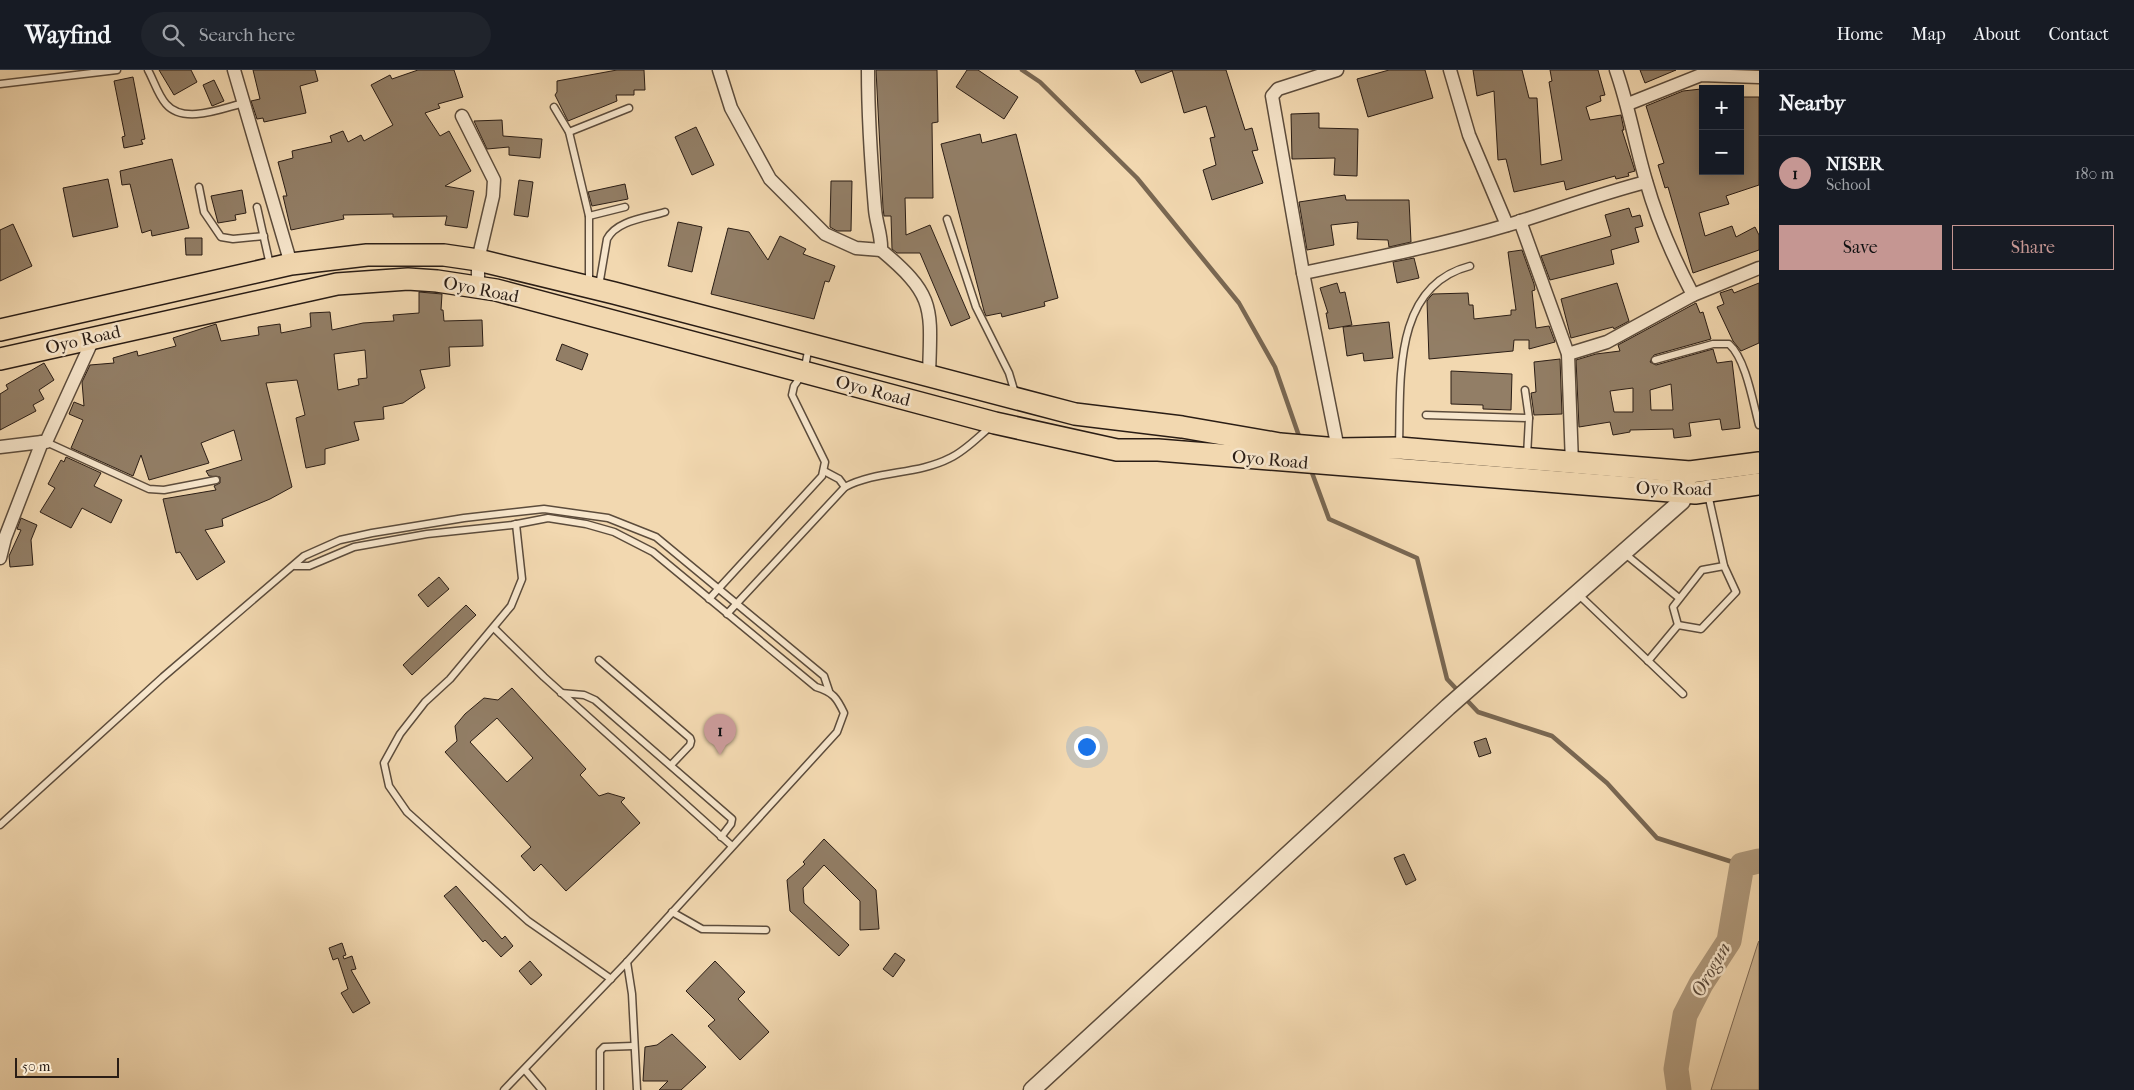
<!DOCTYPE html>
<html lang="en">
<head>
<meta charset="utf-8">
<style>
  body { margin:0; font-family:"IM FELL French Canon",serif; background:#20242c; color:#f1f3f6 }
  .controls { position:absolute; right:15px; top:15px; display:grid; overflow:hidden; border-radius:0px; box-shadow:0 2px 12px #0003 }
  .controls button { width:45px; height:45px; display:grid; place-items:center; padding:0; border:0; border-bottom:1px solid #363941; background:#171b24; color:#f1f3f6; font:25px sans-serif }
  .scale { position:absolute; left:15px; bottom:12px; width:104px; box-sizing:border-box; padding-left:5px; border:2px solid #2a1d15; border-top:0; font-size:14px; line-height:18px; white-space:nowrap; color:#2a1d15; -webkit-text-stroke:4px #f7e6cc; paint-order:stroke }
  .you { position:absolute; left:1086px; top:676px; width:18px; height:18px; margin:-12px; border:4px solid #fff; border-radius:50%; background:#1a73e8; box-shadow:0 0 0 8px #1a73e833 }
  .badge { display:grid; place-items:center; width:32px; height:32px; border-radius:50%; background:#c59692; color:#111; font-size:16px; font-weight:700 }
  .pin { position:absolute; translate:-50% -41px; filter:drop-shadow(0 1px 2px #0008) }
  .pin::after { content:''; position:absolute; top:26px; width:18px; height:15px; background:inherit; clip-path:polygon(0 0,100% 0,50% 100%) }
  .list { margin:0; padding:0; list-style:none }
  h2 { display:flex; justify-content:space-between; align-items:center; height:65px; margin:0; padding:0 20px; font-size:21px }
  h2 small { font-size:16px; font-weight:400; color:#9ea1a6 }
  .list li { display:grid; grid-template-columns:32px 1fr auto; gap:15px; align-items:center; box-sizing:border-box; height:75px; padding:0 20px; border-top:1px solid #363941 }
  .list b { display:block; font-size:19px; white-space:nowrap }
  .list p { margin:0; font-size:16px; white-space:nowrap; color:#9ea1a6 }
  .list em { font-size:16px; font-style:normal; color:#9ea1a6 }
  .actions { display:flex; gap:10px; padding:15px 20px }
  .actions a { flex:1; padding:11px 0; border:1px solid #c59692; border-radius:0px; text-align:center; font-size:18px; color:#c59692 }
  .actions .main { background:#c59692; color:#111 }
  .icon { flex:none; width:28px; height:28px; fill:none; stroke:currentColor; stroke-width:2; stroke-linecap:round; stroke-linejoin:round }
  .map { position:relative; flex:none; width:1759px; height:1020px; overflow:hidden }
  header { display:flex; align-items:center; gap:30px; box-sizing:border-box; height:70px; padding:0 25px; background:#171b24; border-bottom:1px solid #363941 }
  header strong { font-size:24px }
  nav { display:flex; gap:28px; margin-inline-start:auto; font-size:18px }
  .search { width:350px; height:45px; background:#20242c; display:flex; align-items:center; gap:12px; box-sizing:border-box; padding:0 18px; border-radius:28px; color:#9ea1a6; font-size:19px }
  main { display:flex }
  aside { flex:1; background:#171b24 }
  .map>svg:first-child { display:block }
  .green { fill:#d0b896; stroke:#7d6a56 }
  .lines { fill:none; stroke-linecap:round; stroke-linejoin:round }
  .stream { stroke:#796752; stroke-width:4.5 }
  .river { stroke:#ae987b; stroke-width:25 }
  .building { fill:#927e66; stroke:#2a1d15; fill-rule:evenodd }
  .service-casing { stroke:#5c4c3c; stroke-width:9 }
  .minor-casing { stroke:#5c4c3c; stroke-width:15 }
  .tertiary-casing { stroke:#5c4c3c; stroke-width:19 }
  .trunk-casing { stroke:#2a1d15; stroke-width:24 }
  .service { stroke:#f7e6cc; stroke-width:6 }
  .minor { stroke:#f7e6cc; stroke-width:12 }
  .tertiary { stroke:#f7e6cc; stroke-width:16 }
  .trunk { stroke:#f2d8b0; stroke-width:21 }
  .labels { text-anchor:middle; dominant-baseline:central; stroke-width:5; stroke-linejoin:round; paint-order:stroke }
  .street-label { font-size:18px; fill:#2a1d15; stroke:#f7e6cc }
  .water-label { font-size:19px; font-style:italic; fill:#584839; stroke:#f7e6cc }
</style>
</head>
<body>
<header>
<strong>Wayfind</strong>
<div class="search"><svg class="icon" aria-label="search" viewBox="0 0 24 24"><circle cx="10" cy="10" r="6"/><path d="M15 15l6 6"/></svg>Search here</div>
<nav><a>Home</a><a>Map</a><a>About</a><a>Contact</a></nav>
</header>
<main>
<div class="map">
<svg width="1759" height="1020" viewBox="0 0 1759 1020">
  <rect width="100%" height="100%" fill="#f2d8b0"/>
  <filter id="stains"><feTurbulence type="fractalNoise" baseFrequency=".004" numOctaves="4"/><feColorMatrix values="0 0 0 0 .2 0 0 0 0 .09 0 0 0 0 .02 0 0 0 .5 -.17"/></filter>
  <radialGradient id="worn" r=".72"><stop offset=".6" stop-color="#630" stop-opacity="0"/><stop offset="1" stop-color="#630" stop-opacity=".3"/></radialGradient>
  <path class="green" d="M1759,871v149h-48l47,-147z"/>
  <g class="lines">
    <g class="stream">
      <path d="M1022,0l18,12 97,96 102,125 36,64 25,72"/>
      <path d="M1311,400l18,49 88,39 30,121 31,33 74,24 55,47 50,55 85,27"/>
    </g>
    <path class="river" d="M1679,1020l-3,-21 9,-54 16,-31 28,-43 13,-76 17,-4"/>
  </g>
  <g class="building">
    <path d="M159,0h32l6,12 -23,13z"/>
    <path d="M253,0h62l3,11 -18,5 6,27 -42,9 -1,-4 -6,1 -6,-18 9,-2z"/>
    <path d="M418,0h36l9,27 -25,7 2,4 -15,5 15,23 9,-5 22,40 -26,15 29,5 -7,37 -22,-3 2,-9 -54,1v-3l-50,1 1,4 -53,11 -8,-34h4l-9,-34 15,-4 -1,-7 40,-9 -2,-6 13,-5 5,11 13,-7 3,6 29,-16 -22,-40 19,-10 2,4z"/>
    <path d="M617,0h27l1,20h-11v5h-18l1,6 -49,20 -13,-26 2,-3v-11z"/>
    <path d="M876,0h61l1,52 -6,1 1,75h-28l1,37 24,-10 40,93 -19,8 -31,-73h-23l-5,-4 -1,-33h-7l-1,-8z"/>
    <path d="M967,0h11l40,27 -14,22 -48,-32z"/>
    <path d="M1135,0h37v1l-31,12z"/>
    <path d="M1172,0h54l19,60 7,-2 6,22 -6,1 11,32 -51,17 -9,-30 13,-5 -6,-27 5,-1 -9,-31 -22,7z"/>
    <path d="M1389,0h36l8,28 -65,19 -11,-38z"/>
    <path d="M1473,0h49l7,28h8l4,67 21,-5 -13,-78 3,-1 -2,-11h48l7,25 -5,1 1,5 -15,6 4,13 31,-5 3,15h-2l13,41 -7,2 1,3 -13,3 -1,-3 -49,14 -2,-9 -50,11 -8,-33 -8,1 -4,-69 -17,5z"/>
    <path d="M1640,0h36l-31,13z"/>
    <path d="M133,7l12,62 -4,1 2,4 -19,4 -2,-11 3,-1 -11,-55z"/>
    <path d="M214,10l10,21 -12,5 -9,-21z"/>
    <path d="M1701,19l2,15v67h37v-57l3,-1v-16h16v88l-33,11 3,8 -30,9 6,23 27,-10 4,11 19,-10 4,8v15l-66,23 -25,-86 -3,1 -7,-23 6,-2 -18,-57 37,-15z"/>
    <path d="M1319,43v15l39,1 -1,47 -23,-1 1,-17 -43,1 -1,-45z"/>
    <path d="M502,50l1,16 39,3 -2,19 -31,-3v-8l-22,2 -13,-28z"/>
    <path d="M696,57l18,38 -22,10 -17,-38z"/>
    <path d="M980,64l2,9 34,-9 42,164 -14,4 1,4 -43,11 -1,-4 -15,3 -2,-5 -43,-167z"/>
    <path d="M172,89l17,69 -37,8 -1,-6 -9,3 -12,-49 -8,1 -2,-14z"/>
    <path d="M108,109l10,48 -45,10 -10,-49z"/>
    <path d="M519,110l14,2 -5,35 -14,-2z"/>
    <path d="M831,111h21l-1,50h-14l-7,-4z"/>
    <path d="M625,114l3,15 -36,7 -4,-14z"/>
    <path d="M242,120l4,23 -11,2 1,5 -18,3 -7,-27z"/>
    <path d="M1345,125l1,5h63l2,42 -22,5 -1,-7 -31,-1 1,-17 -27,3 3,20 -27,5 -8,-48z"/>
    <path d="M1629,138l3,9 8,-2 3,11 -8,2 4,14 -28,8 3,14 -64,16 -9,-24 70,-20 -6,-21z"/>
    <path d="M678,152l24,5 -10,45 -24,-6z"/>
    <path d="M13,154l19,42 -32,15v-51z"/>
    <path d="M728,158l21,4 19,28 12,-24 26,13 -3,5 32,12 -6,16 -4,-1 -11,38 -103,-25z"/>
    <path d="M185,168h17v17h-16z"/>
    <path d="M1522,180l12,34 1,6 -3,1 4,37 13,-2 6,16 -26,7v-9h-15l-1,11 -84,8 -2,-58 3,-4 3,-3 35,-1 1,12h4l1,14 37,-4v-5h5l-8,-58z"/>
    <path d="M1414,188l5,20 -22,5 -4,-21z"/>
    <path d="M1337,213l3,10 5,-1 7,33 -23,4 -3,-16h2l-8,-25z"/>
    <path d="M1617,213l12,38 -15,8 -1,-2 -42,11 -10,-39z"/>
    <path d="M1759,213v60l-18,8 -8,-10 -16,-34 7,-3 -4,-11 12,-4 2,4z"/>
    <path d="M419,222l23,2 -1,16h2l1,11 38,-1 1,26 -34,1 1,19 -30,4 5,18 -22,15 -20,4 1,12 -30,3 5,18 -34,9v15l-19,4 -10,-50 9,-3 -8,-35 -31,3 26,104 -22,12 -48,20 1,7 -18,4 20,32 -28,18 -17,-28 -4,1 -13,-54 53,-9 -2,-4 6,-3v-6l-11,-1 -3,-5 36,-11 -8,-30 -33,13 8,20 -60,17 -8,-25 -8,21 -62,-28 12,-28 -14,-6 5,-12 10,4 -2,-24 8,-17 24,-2 -1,-5 24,-7 1,5 38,-10 -3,-8 43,-14 5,17 38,-6 -1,-8 22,-3 1,9 30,-6 -1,-14 20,-1 2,18 31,-7 31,-2 -1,-6 26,-2zM365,280l2,28 -9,1 1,6 -21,5 -4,-36z"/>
    <path d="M1696,233l4,10 3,-1 8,27 -57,16 -4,7 6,3 57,-16 4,14 15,-2 8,67 -18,2 -2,-11 -31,4 2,13 -17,2 -1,-9 -43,1v2l-17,3 -3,-13 -31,5 -3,-67 20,-6 24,-3 -2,-6zM1671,314l2,26h-22l-1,-20zM1633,318v24h-19l-4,-21z"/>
    <path d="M1389,252l4,36 -29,3 -1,-8 -16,3 -4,-29z"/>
    <path d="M562,274l26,10 -6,16 -26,-10z"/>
    <path d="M1560,289l2,55 -28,1 -3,-22 5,-1 -2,-30z"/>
    <path d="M44,293l10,17 -15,10 5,9 -11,6 3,6 -36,19v-36l8,-5 -2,-4z"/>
    <path d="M1451,301l61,3 -1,36 -28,-1v-4l-32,-1z"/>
    <path d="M66,387l35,16 -7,13 28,14 -11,23 -29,-15 -11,20 -31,-16 15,-24 -7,-4 13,-24 3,2z"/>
    <path d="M21,448l16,7 -6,15 2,25 -23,2 -1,-11 12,-26 -4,-1z"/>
    <path d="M439,507l10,12 -21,18 -10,-12z"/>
    <path d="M466,535l10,10 -64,60 -9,-10z"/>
    <path d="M512,618l74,81 -6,6 19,21 9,-3 17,5 -4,4 19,21 -74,68 -25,-27 -7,7 -13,-15 10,-9 -86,-95 12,-11 -2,-15 10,-12 19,-16 14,2zM497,648l36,40 -26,24 -37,-40z"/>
    <path d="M1486,668l5,15 -12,4 -5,-15z"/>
    <path d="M824,769l52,51 3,39 -19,1v-29l-36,-36 -21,23 1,15 45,42 -10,11 -49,-45 -3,-31 18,-16 -2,-2z"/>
    <path d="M1404,784l12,26 -10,5 -12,-27z"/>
    <path d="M456,816l46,53 3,-3 8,10 -12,11 -16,-17 -2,2 -39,-46z"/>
    <path d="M342,873l4,12 -3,1 1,3 8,-3 4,13 -5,1 19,33 -17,10 -12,-20 7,-4 -10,-31 -5,2 -4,-12z"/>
    <path d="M895,883l10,7 -12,17 -10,-8z"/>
    <path d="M530,891l12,14 -11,10 -12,-14z"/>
    <path d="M715,891l30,31 -7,7 31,33 -29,28 -32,-34 7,-6 -29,-29z"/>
    <path d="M672,964l34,33 -25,23h-22l9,-9h-25l2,-34 12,-2z"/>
  </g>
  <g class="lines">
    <g class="service-casing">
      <g id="service">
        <path d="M148,0c6,11 10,25 18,34 18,21 57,4 78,-1"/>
        <path d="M0,14l117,-14"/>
        <path d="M554,37l15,25 20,84v68"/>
        <path d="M569,62l60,-24"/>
        <path d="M199,117l5,25 17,25 12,2 31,-3"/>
        <path d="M257,137l13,58"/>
        <path d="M589,146l36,-9"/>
        <path d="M947,149l29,88 33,66 6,20"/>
        <path d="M599,216l8,-47c10,-19 39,-21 58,-27"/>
        <path d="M1655,290l58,-16h16c17,15 24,59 30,81"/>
        <path d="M1525,320l4,28 -2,38"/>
        <path d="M1426,345l103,3"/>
        <path d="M46,372l103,47 15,1 52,-10"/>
        <path d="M1399,375c2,-64 -7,-159 71,-179"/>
        <path d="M824,401l15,8 6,8"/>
        <path d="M516,454l6,55 -11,27 -61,73 -25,23 -25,32 -16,29 5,23 18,26 121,109 83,58"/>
        <path d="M1624,483l55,45"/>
        <path d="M295,496h14l45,-19 73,-13 85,-9 36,-7 38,6 28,8 39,20 163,135c17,5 21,11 28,26l-7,19 -210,230 -123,128"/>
        <path d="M1578,524l105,100"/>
        <path d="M709,529l113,-123 3,-14 -33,-67 2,-9 10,-14 5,-26"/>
        <path d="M727,544l118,-127c33,-17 72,-12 105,-29 15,-7 27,-20 40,-31"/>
        <path d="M1678,555l-5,-18 29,-37 22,-4"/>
        <path d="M494,558l50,49 188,169"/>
        <path d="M599,590l91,78 1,3 -1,4 -19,20"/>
        <path d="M1648,591l30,-36 23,4 35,-37 -12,-26 -16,-72"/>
        <path d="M561,623l23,2 11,5 137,119 -1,5 -10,13"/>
        <path d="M0,755l163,-148 141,-121 36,-16 32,-7 92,-15 80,-9 64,9 48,19 168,139 5,15"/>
        <path d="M672,842l30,17 64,1"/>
        <path d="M627,892l5,32 5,96"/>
        <path d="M525,1000l17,20"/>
        <path d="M600,1020v-39l4,-4 29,-1"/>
      </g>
    </g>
    <g class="minor-casing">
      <g id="minor">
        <path d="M234,0l57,194"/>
        <path d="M719,0l12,38 39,71 55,55 31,14 25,2"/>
        <path d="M868,0c0,47 3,92 7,139 1,14 7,27 6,41 55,46 50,57 48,125"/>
        <path d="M1337,0l-59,19 -6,7 31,177 35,176"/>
        <path d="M1450,0l19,65 38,90"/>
        <path d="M1616,0c13,37 19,74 30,111 11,39 28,78 47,114l66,-27"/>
        <path d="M1628,34l73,-29 58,2"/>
        <path d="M462,46l32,64 -1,16 -15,64v27"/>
        <path d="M1520,151l48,133 4,110"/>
        <path d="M1303,203c68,-14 138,-28 205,-48 46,-14 91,-31 138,-43"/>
        <path d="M1568,284l39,-12 86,-47"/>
        <path d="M0,377l42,-5"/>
        <path d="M0,488l5,-20 37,-96h4l48,-105"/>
      </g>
    </g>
    <g class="tertiary-casing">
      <path id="tertiary" d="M1032,1020l416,-383 234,-206 5,-17"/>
    </g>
    <g class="trunk-casing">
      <g id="trunk">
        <path d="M0,260l291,-66 76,-9h77l34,5 136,33 461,121 107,13 98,17 58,5 61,-1 291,24 69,-9"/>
        <path d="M0,289l337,-75 71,-5 29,2 59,9 499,133 122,27h41l537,43 64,-9"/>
      </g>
    </g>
    <use href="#service" class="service"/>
    <use href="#minor" class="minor"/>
    <use href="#tertiary" class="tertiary"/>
    <use href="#trunk" class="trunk"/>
  </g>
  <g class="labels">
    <g class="street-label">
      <text transform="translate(481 220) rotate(11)">Oyo Road</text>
      <text transform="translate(83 270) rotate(-13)">Oyo Road</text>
      <text transform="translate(873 321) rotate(15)">Oyo Road</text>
      <text transform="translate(1270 390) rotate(5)">Oyo Road</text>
      <text transform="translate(1674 419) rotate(1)">Oyo Road</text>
    </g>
    <g class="water-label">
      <text transform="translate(1711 900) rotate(-60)">Orogun</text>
    </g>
  </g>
  <rect width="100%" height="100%" filter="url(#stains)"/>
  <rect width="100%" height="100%" fill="url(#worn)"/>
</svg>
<div class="controls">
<button>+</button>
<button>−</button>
</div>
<div class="scale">50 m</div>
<div class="you"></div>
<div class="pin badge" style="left:720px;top:685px">1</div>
</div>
<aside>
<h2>Nearby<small></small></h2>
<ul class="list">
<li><span class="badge">1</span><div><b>NISER</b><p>School</p></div><em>180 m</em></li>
</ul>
<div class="actions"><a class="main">Save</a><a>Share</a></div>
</aside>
</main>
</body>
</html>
